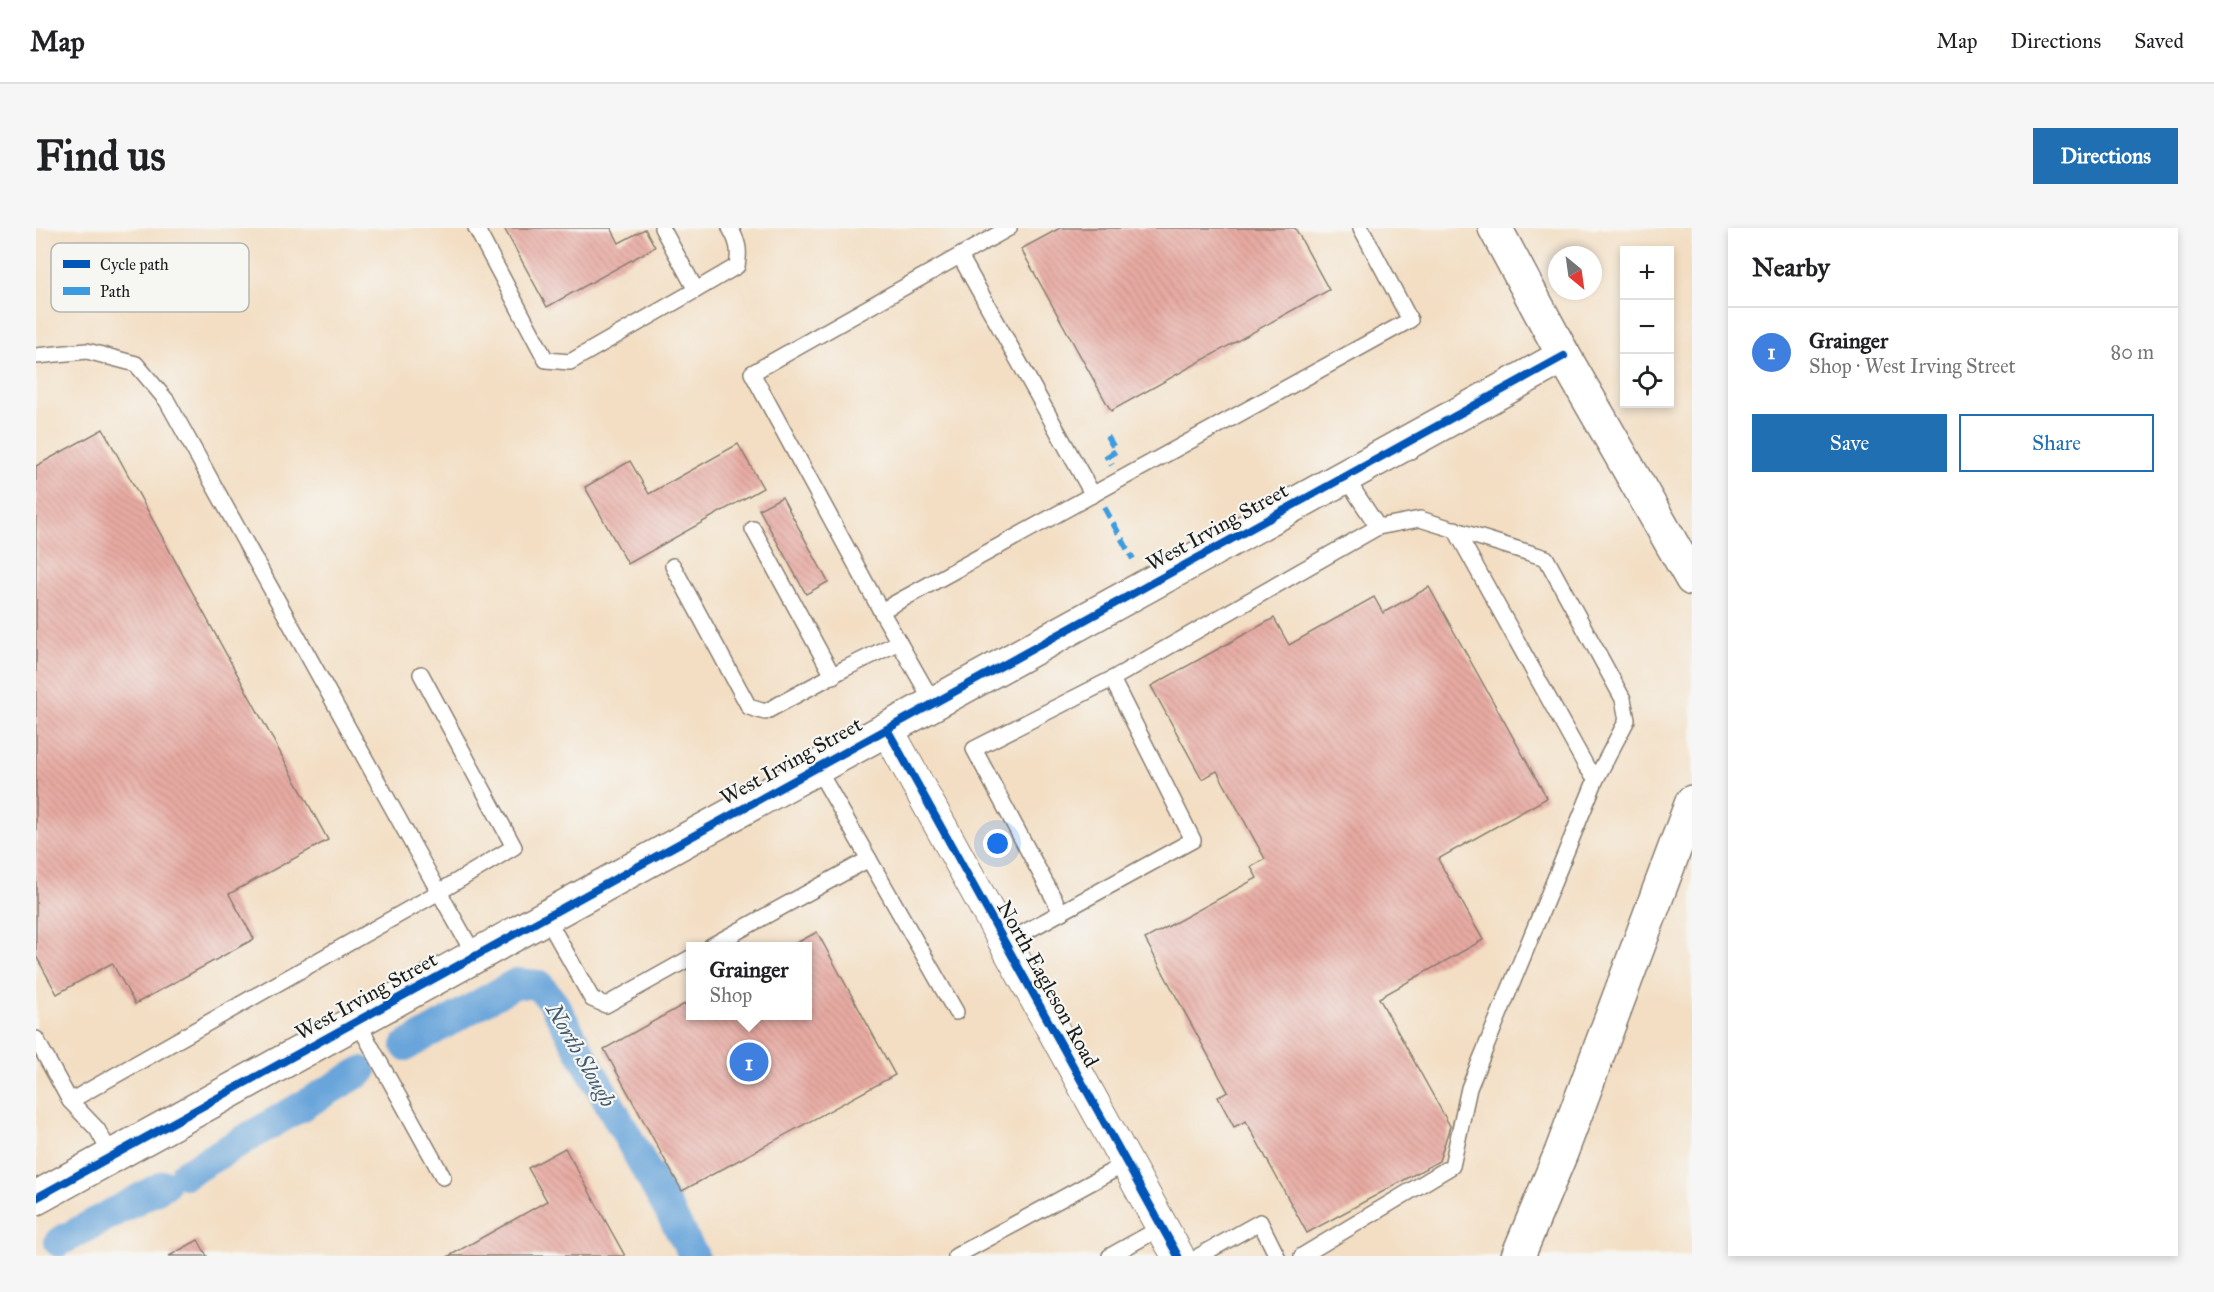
<!DOCTYPE html>
<html lang="en">
<head>
<meta charset="utf-8">
<style>
  body { margin:0; font-family:"IM FELL Great Primer",serif; background:#f6f6f6; color:#202124 }
  .controls { position:absolute; right:18px; top:18px; display:grid; overflow:hidden; border-radius:0px; box-shadow:0 3px 9px #0003 }
  .controls button { width:54px; height:54px; display:grid; place-items:center; padding:0; border:0; border-bottom:2px solid #e0e0e0; background:#fff; color:#202124; font:30px sans-serif }
  .compass { position:absolute; left:1512px; top:18px; width:54px; height:54px; border-radius:50%; background:#fff; box-shadow:0 3px 9px #0003; rotate:151deg }
  .you { position:absolute; left:962px; top:616px; width:21px; height:21px; margin:-15px; border:4px solid #fff; border-radius:50%; background:#1a73e8; box-shadow:0 0 0 9px #1a73e833 }
  .badge { display:grid; place-items:center; width:39px; height:39px; border-radius:50%; background:#1f6fb2; color:#fff; font-size:20px; font-weight:700 }
  .pin { position:absolute; translate:-50% -50%; border:3px solid #fff; box-shadow:0 2px 6px #0006 }
  .popup { position:absolute; left:650px; top:714px; width:126px; height:78px; box-sizing:border-box; display:grid; place-content:center; border-radius:0px; background:#fff; filter:drop-shadow(0 2px 4px #0005); font-size:20px; white-space:nowrap; color:#757577 }
  .popup b { font-size:22px; color:#202124 }
  .popup::after { content:''; position:absolute; left:50%; top:100%; margin-left:-12px; border:12px solid transparent; border-top-color:#fff }
  .list { margin:0; padding:0; list-style:none }
  h2 { display:flex; justify-content:space-between; align-items:center; height:78px; margin:0; padding:0 24px; font-size:26px }
  h2 small { font-size:20px; font-weight:400; color:#757577 }
  .list li { display:grid; grid-template-columns:39px 1fr auto; gap:18px; align-items:center; box-sizing:border-box; height:90px; padding:0 24px; border-top:2px solid #e0e0e0 }
  .list b { display:block; font-size:22px; white-space:nowrap }
  .list p { margin:0; font-size:20px; white-space:nowrap; color:#757577 }
  .list em { font-size:20px; font-style:normal; color:#757577 }
  .actions { display:flex; gap:12px; padding:18px 24px }
  .actions a { flex:1; padding:14px 0; border:2px solid #1f6fb2; border-radius:0px; text-align:center; font-size:21px; color:#1f6fb2 }
  .actions .main { background:#1f6fb2; color:#fff }
  .icon { flex:none; width:33px; height:33px; fill:none; stroke:currentColor; stroke-width:2; stroke-linecap:round; stroke-linejoin:round }
  .map { position:relative; flex:none; width:1656px; height:1028px; overflow:hidden; border-radius:0px }
  header { display:flex; align-items:center; gap:36px; box-sizing:border-box; height:84px; padding:0 30px; background:#fff; border-bottom:2px solid #e0e0e0 }
  header strong { font-size:28px }
  nav { display:flex; gap:33px; margin-inline-start:auto; font-size:21px }
  .intro { display:flex; align-items:center; justify-content:space-between; box-sizing:border-box; height:144px; padding:0 36px }
  h1 { margin:0; font-size:42px }
  .button { padding:15px 27px; border-radius:0px; background:#1f6fb2; color:#fff; font-size:21px; font-weight:700 }
  main { display:flex; gap:36px; padding:0 36px }
  aside { flex:1; background:#fff; border-radius:0px; box-shadow:0 3px 9px #0003 }
  .map>svg:first-child { display:block }
  .lines { fill:none; stroke-linecap:round; stroke-linejoin:round }
  .canal { stroke:#69a5da; stroke-width:30 }
  .building { fill:url(#building-back-hatch) }
  .service-casing { stroke:#887d70; stroke-width:18 }
  .minor-casing { stroke:#887d70; stroke-width:34 }
  .tertiary-casing { stroke:#887d70; stroke-width:36 }
  .secondary-casing { stroke:#887d70; stroke-width:36 }
  .motorway-casing { stroke:#887d70; stroke-width:36 }
  .service { stroke:#fff; stroke-width:15 }
  .minor { stroke:#fff; stroke-width:32 }
  .tertiary { stroke:#fff; stroke-width:33 }
  .secondary { stroke:#fff; stroke-width:33 }
  .motorway { stroke:#fff; stroke-width:33 }
  .quiet { stroke:#3c9bdf; stroke-width:6; stroke-dasharray:12 6; stroke-linecap:butt }
  .cycleway-casing { stroke:#f6f6f2; stroke-width:11 }
  .cycleway { stroke:#0057b8; stroke-width:8 }
  .labels { text-anchor:middle; dominant-baseline:central; stroke-width:4.5; stroke-linejoin:round; paint-order:stroke }
  .street-label { font-size:21px; fill:#1c1c1c; stroke:#f6f6f2 }
  .water-label { font-size:22px; font-style:italic; fill:#3f5a71; stroke:#f6f6f2 }
  .key { fill:#f6f6f2; stroke:#b5b5b2; stroke-width:1.5 }
  .key-label { font-size:16px; fill:#1c1c1c }
</style>
</head>
<body>
<header>
<strong>Map</strong>
<nav><a>Map</a><a>Directions</a><a>Saved</a></nav>
</header>
<div class="intro"><h1>Find us</h1><a class="button">Directions</a></div>
<main>
<div class="map">
<svg width="1656" height="1028" viewBox="0 0 1656 1028">
  <defs>
    <pattern id="building-back-hatch" width="6" height="6" patternUnits="userSpaceOnUse" patternTransform="scale(1.5)"><rect width="6" height="6" fill="#e7aaa2"/><path d="M-1 5l2 2M0 0l6 6M5-1l2 2" fill="none" stroke="#c6928b"/></pattern>
  </defs>
  <rect width="100%" height="100%" fill="#f6f6f2"/>
  <filter id="ink" filterUnits="userSpaceOnUse"><feTurbulence type="fractalNoise" baseFrequency=".0167" numOctaves="2"/><feDisplacementMap in="SourceGraphic" scale="12" xChannelSelector="R" yChannelSelector="G"/><feConvolveMatrix kernelMatrix="1 2 1 2 8 2 1 2 1" color-interpolation-filters="sRGB"/></filter>
  <filter id="wash" filterUnits="userSpaceOnUse"><feTurbulence type="fractalNoise" baseFrequency=".008" numOctaves="4" result="noise"/><feDisplacementMap in="SourceGraphic" scale="24" xChannelSelector="R" yChannelSelector="G"/><feGaussianBlur stdDeviation="1.35" result="paint"/><feColorMatrix in="noise" values="0 0 0 0 0 0 0 0 0 0 0 0 0 0 0 0 0 1.4 0 .05"/><feComposite in="paint" operator="in"/></filter>
  <g filter="url(#wash)">
    <rect width="100%" height="100%" fill="#f3dec3"/>
    <g class="lines">
      <g class="canal">
        <path d="M370,818l110,-63 23,2 15,19 140,252"/>
        <path d="M149,946l177,-103"/>
        <path d="M23,1014l105,-57"/>
      </g>
    </g>
    <g id="blocks">
      <g class="building">
        <path d="M468,0h107l8,15 26,-14 10,18 -108,60z"/>
        <path d="M1024,0h235l34,62 -218,121 -90,-162z"/>
        <path d="M67,201l225,411 -99,54 25,45 -119,65 -23,-41 -55,31 -21,-38v-490z"/>
        <path d="M702,216l25,44 -135,76 -43,-77 45,-26 19,33z"/>
        <path d="M746,269l46,85 -22,12 -47,-85z"/>
        <path d="M1393,359l118,211 -109,61 45,81 -104,58 71,128 -11,35 -132,72 -61,-112 -12,6 -16,-30 10,-5 -83,-153 112,-61 -6,-11 14,-8 -48,-88 -15,8 -51,-93 123,-68 15,27 85,-48 9,16z"/>
        <path d="M781,704l78,143 -213,116 -78,-142 86,-48v15h117v-70h-16z"/>
        <path d="M529,920l60,108h-176l98,-55 -19,-33z"/>
        <path d="M162,1012l9,16h-38z"/>
      </g>
    </g>
  </g>
  <g filter="url(#ink)">
    <use href="#blocks" fill-opacity="0" stroke="#887d70" stroke-width="1.5"/>
    <g class="lines">
      <g class="service-casing">
        <g id="service">
          <path d="M440,0l70,132 24,2 126,-72 -34,-62"/>
          <path d="M973,0l-257,145 129,238 529,-291 -49,-92"/>
          <path d="M924,28l133,239"/>
          <path d="M660,62l41,-24c3,-16 1,-24 -7,-38"/>
          <path d="M0,128l51,-5 49,13 31,37 272,491 75,-45 -93,-173"/>
          <path d="M1309,249l33,50 42,-8 126,39 77,141 4,21 -31,59 -10,-13 -131,-237"/>
          <path d="M717,301l80,147"/>
          <path d="M637,338l76,141 16,5 79,-43 55,-27"/>
          <path d="M845,383l53,93"/>
          <path d="M781,540l139,244"/>
          <path d="M1025,684l-87,-163 138,-70"/>
          <path d="M510,689l46,82 14,6 84,-47"/>
          <path d="M969,715l188,-103 -81,-161 266,-152"/>
          <path d="M675,718l158,-87"/>
          <path d="M321,793l86,156"/>
          <path d="M0,811l34,62"/>
          <path d="M76,928l-15,-27 -27,-28 369,-209 36,64"/>
          <path d="M920,1028l171,-93"/>
          <path d="M1074,1028l52,-29"/>
          <path d="M1163,1028l61,-34 17,34"/>
          <path d="M1266,1028l150,-90 17,-78 127,-309"/>
        </g>
      </g>
      <g class="minor-casing">
        <path id="minor" d="M851,501l291,527"/>
      </g>
      <g class="tertiary-casing">
        <path id="tertiary" d="M0,970l1528,-842"/>
      </g>
      <g class="secondary-casing">
        <path id="secondary" d="M1459,0l69,128 128,223"/>
      </g>
      <g class="motorway-casing">
        <path id="motorway" d="M1482,1028l43,-103 131,-351"/>
      </g>
      <use href="#service" class="service"/>
      <use href="#minor" class="minor"/>
      <use href="#tertiary" class="tertiary"/>
      <use href="#secondary" class="secondary"/>
      <use href="#motorway" class="motorway"/>
      <g class="quiet">
        <path d="M1071,208l9,15 -9,6 5,8"/>
        <path d="M1068,279l29,52"/>
      </g>
      <g class="cycleway-casing">
        <g id="cycleway">
          <path d="M851,501l291,527"/>
          <path d="M0,970l1528,-842"/>
        </g>
      </g>
      <use href="#cycleway" class="cycleway"/>
    </g>
  </g>
  <g class="labels">
    <g class="street-label">
      <text transform="translate(1181 299) rotate(-29)">West Irving Street</text>
      <text transform="translate(755 533) rotate(-29)">West Irving Street</text>
      <text transform="translate(1012 756) rotate(61)">North Eagleson Road</text>
      <text transform="translate(330 768) rotate(-29)">West Irving Street</text>
    </g>
    <g class="water-label">
      <text transform="translate(545 827) rotate(60)">North Slough</text>
    </g>
  </g>
  <rect x="15" y="15" width="198" height="69" rx="9" class="key"/>
  <rect x="27" y="32" width="27" height="8" fill="#0057b8"/>
  <rect x="27" y="59" width="27" height="8" fill="#3c9bdf"/>
  <g class="key-label">
    <text x="64" y="42">Cycle path</text>
    <text x="64" y="69">Path</text>
  </g>
</svg>
<div class="controls">
<button>+</button>
<button>−</button>
<button><svg class="icon" aria-label="locate" viewBox="0 0 24 24"><circle cx="12" cy="12" r="6"/><path d="M12 2v4M12 18v4M2 12h4M18 12h4"/></svg></button>
</div>
<svg class="compass" viewBox="-18 -18 36 36"><path d="M0-13l5 13h-10z" fill="#e53935"/><path d="M0 13l5-13h-10z" fill="#757577"/></svg>
<div class="you"></div>
<div class="pin badge" style="left:713px;top:834px;background:#3f7fe0">1</div>
<div class="popup"><b>Grainger</b>Shop</div>
</div>
<aside>
<h2>Nearby<small></small></h2>
<ul class="list">
<li><span class="badge" style="background:#3f7fe0">1</span><div><b>Grainger</b><p>Shop · West Irving Street</p></div><em>80 m</em></li>
</ul>
<div class="actions"><a class="main">Save</a><a>Share</a></div>
</aside>
</main>
</body>
</html>
